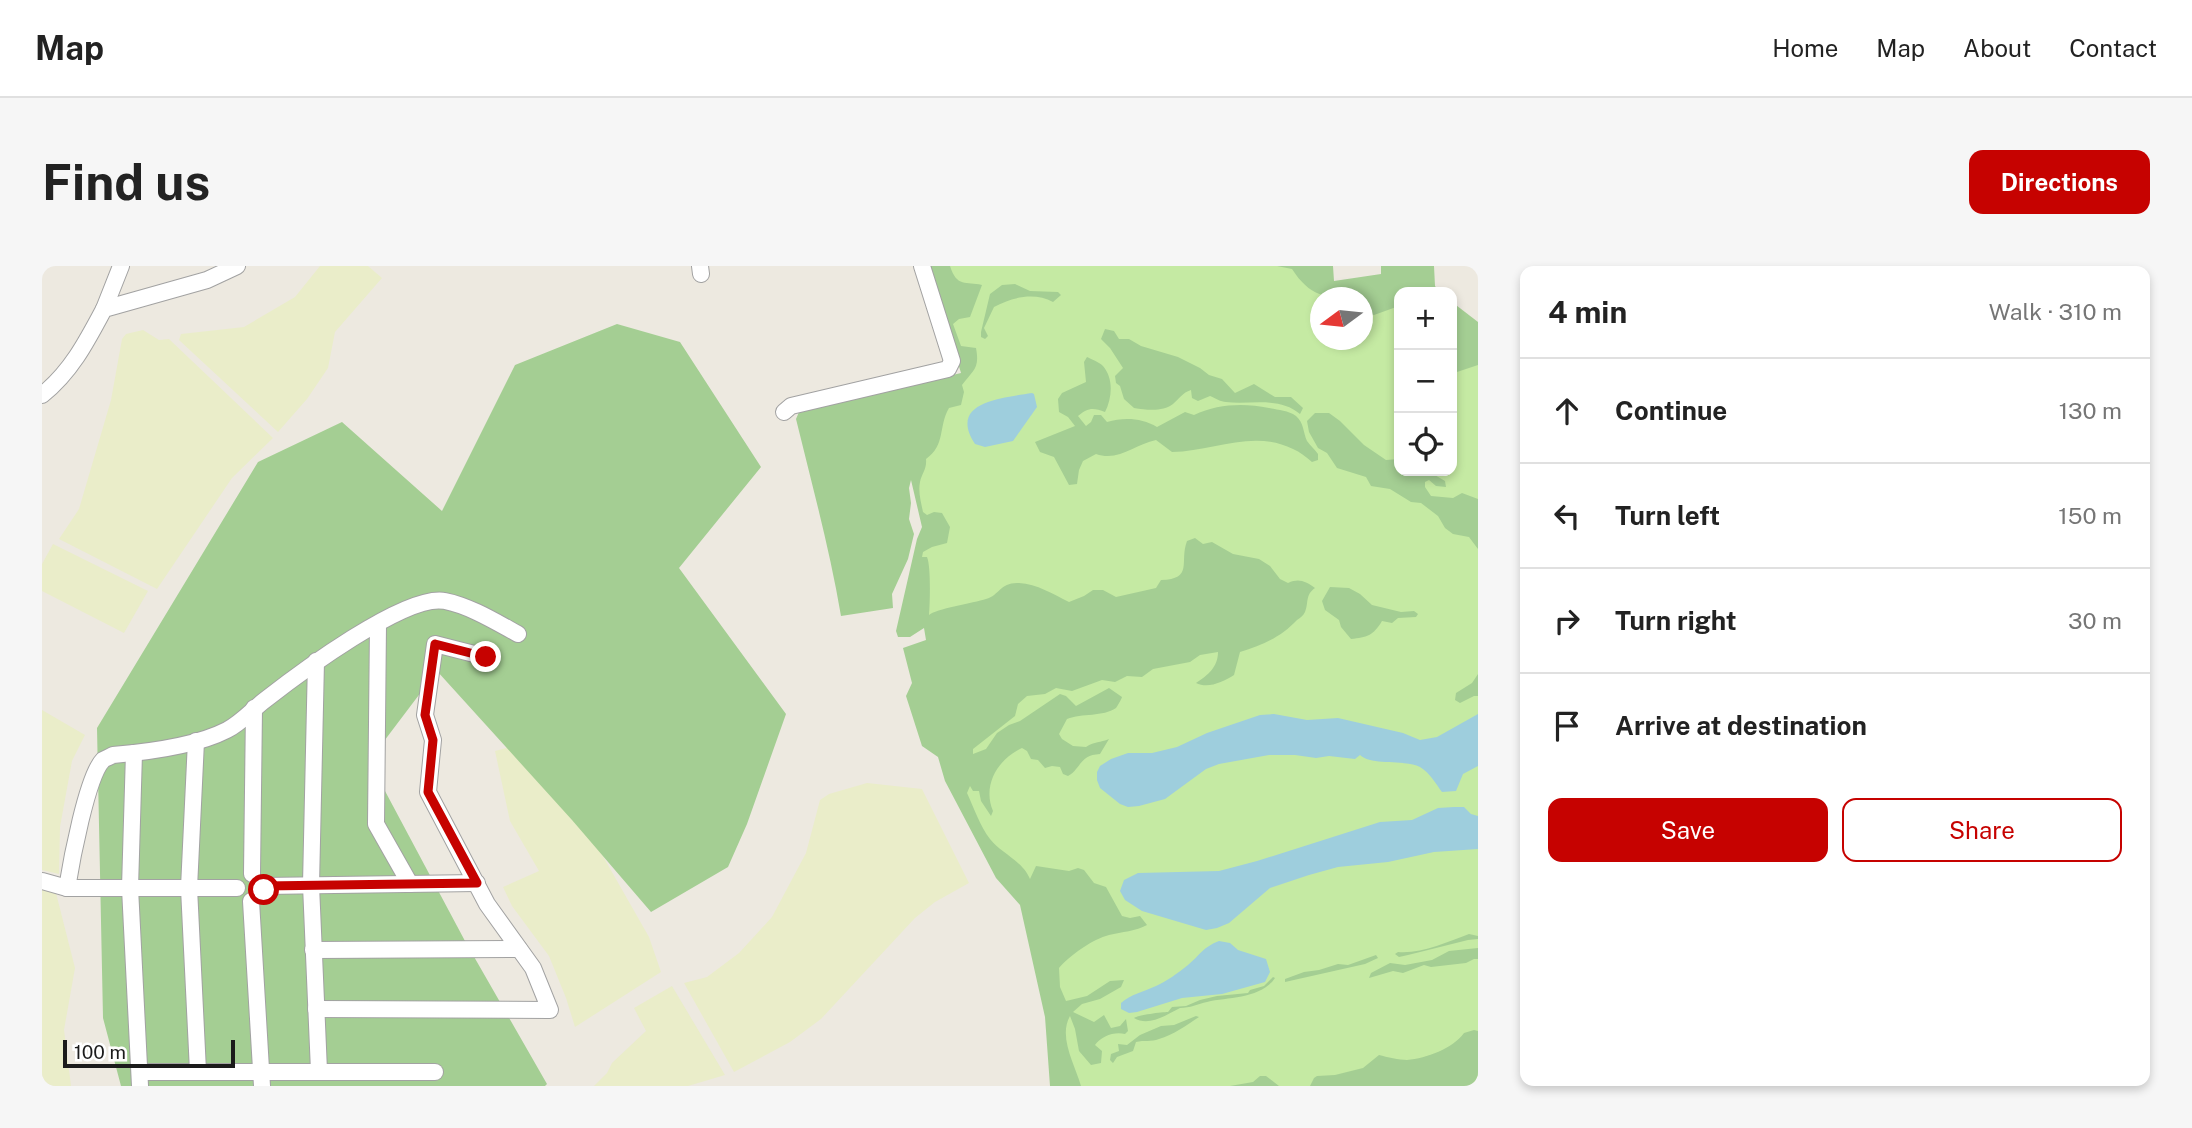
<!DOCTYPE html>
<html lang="en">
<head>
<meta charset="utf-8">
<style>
  body { margin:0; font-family:"Public Sans",sans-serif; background:#f6f6f6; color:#222 }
  .controls { position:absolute; right:21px; top:21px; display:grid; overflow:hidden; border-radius:14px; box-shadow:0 4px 10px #0003 }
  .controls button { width:63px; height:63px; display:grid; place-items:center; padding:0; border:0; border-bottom:2px solid #e0e0e0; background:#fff; color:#222; font:35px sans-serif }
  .compass { position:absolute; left:1268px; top:21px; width:63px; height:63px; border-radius:50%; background:#fff; box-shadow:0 4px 10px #0003; rotate:255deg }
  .scale { position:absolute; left:21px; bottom:18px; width:172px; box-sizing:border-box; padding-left:7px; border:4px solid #1b1b1b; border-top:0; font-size:19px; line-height:24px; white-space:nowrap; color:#1b1b1b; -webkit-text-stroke:5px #fff; paint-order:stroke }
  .stop { position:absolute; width:21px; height:21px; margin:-16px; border:5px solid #c60200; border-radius:50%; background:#fff }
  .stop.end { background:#c60200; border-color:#fff; box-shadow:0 2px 7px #0008 }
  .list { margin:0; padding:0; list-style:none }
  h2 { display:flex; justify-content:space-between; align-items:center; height:91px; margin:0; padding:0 28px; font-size:30px }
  h2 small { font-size:23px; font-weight:400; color:#767676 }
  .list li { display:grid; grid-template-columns:46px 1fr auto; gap:21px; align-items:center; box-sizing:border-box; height:105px; padding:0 28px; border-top:2px solid #e0e0e0 }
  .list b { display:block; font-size:26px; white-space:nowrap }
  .list em { font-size:23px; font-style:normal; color:#767676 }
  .actions { display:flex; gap:14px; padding:21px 28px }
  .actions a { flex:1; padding:16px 0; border:2px solid #c60200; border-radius:14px; text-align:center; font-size:24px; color:#c60200 }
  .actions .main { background:#c60200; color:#fff }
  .icon { flex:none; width:38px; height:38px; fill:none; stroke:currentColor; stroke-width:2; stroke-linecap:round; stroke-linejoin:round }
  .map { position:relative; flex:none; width:1436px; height:820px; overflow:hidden; border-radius:14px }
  header { display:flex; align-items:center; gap:42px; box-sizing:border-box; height:98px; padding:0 35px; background:#fff; border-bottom:2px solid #e0e0e0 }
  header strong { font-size:33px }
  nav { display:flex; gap:38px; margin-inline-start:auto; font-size:24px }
  .intro { display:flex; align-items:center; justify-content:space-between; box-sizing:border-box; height:168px; padding:0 42px }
  h1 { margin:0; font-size:49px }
  .button { padding:18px 32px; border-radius:14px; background:#c60200; color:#fff; font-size:24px; font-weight:700 }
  main { display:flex; gap:42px; padding:0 42px }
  aside { flex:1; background:#fff; border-radius:14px; box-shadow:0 4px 10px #0003 }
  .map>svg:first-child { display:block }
  .farmland { fill:#eaedc9 }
  .grass { fill:#c5eaa3; fill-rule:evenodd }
  .forest { fill:#a4ce93 }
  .water { fill:#9ecedd }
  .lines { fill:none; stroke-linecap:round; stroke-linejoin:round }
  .minor-casing { stroke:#a2a2a2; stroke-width:18 }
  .minor { stroke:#fff; stroke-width:16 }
  .route { stroke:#c60200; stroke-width:9 }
</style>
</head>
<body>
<header>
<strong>Map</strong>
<nav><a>Home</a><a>Map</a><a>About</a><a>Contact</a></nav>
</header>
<div class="intro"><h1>Find us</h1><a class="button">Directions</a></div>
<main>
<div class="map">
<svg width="1436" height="820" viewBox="0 0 1436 820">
  <rect width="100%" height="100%" fill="#ede9e0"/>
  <g class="farmland">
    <path d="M278,0h48l14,12 -47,54 -7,36 -21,31 -29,33 -99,-92 2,-6 63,-7 51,-30z"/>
    <path d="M101,64l16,10 10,-1 104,99 -41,40 -75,111 -98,-50 20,-30 32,-109 11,-61 4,-5z"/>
    <path d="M11,278l95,47 -24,42 -82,-42v-27z"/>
    <path d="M0,444l43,25 -13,26 -12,66 -1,47 -17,-4z"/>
    <path d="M514,469l40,109 53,93 12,35 -86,55 -9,-29 -17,-42 -37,-50 -9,-19 36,-16 -29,-50 -15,-70z"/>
    <path d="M825,517l55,6 47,94 -34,19 -20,16 -94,101 -31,23 -56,30 -50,-89 23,-6 32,-24 33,-36 34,-64 14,-53 9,-6z"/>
    <path d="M0,623l14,4 19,75 -11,62 7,56h-29z"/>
    <path d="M630,720l53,89 -37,11h-94l13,-13 5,-10 34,-32 -12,-23z"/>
  </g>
  <path class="grass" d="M889,0h398l2,22 68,5v178h53v-158l26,16v753l-26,4h-392l-30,-185 -51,-68 -37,-91 14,-69 -48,-83 15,-63 -18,-89 60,-64zM1279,32h42v42h-42z"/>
  <g class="forest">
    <path d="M887,0h21c7,22 16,15 32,19l-12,32 -11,2 -6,5 8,22 15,2c4,21 -3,22 -14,37l2,7 -3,13 -12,3c-11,19 -3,37 -23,51 1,10 -4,14 -6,23 -2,10 1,20 3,30l4,3 7,-3 8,1 8,14 -3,16 -15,4 -9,5 -1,5h5c4,9 3,46 2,58 6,-6 45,-12 57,-16 14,-4 14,-17 33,-16 18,1 34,11 50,19l15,-6 9,-6h10l13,7 40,-9 5,-8c33,-1 18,-18 26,-39l8,-3 8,6 9,-2 21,12 26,5 11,7 10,13 8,4c11,-5 17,-2 27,5 -10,7 -6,14 -10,24 -2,4 -5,6 -8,8 -17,18 -35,25 -57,32l-6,23c-11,7 -26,14 -38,8 12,-8 22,-16 22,-31l-18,3 -10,7 -37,7 -11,8 -15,-1 -12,6 -13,-2 -30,11 -16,-3 -11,6 -18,2 -9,8 -3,12 -42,33v5l13,-5 11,-16 12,-8 11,-4 40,-27 6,2 10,10 33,-18 13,9c0,1 -5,10 -6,11 -13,9 -34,5 -49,11l-8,15 3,5 11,7 13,1c9,-6 14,-4 23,-8l-9,15c-21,1 -19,15 -32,22l-5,-2 -3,-7 -8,-1 -7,2 -7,-8 -7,-1 -4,-8 -5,-3c-24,11 -40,37 -29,63l-2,5 -10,-15 -2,-10h-6l-3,-5 -3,7c7,15 13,33 23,46 12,15 33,22 40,40l6,-13 33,5 9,-3 6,2 10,13 12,4 16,29 8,2 10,-2 7,9c-11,6 -25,7 -38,10 -16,4 -39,20 -50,33l1,19 6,14 21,-5 23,-15 14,-1 -3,7 -21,12 -18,5 -9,8 21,10 10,-7 7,13 9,-2 6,-7 2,12 -3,3c-10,-3 -24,2 -30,11l7,6 -1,12 -10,2 -12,-14 -4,-22 -5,-13c-12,21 5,49 11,70h-31l-5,-69 -25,-112 -24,-27 -51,-97 -7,-24 -16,-11 -16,-50 6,-13 -9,-35 23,-8 -2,-12 -14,9h-12l-2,-6 21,-92 5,-12 -11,-47 -2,8 2,15 -2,16 5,15 -6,25 -16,35 1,14 -52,8c-11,-66 -29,-131 -45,-197l3,-7 162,-39z"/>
    <path d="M1235,0h56l1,15 47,-7v-8h53l1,20 5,6h-41v14l-25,9 -11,-3v-14c-33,0 -51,2 -71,-29z"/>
    <path d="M973,18l15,7 28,1 3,3 -8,7c-18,-10 -41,-5 -59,5l-10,21 4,8 -3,3 -4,-2v-5l9,-38 12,-9z"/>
    <path d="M1410,36l26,20v43l-24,8 -2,-2z"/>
    <path d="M575,58l63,18 81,125 -82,101 107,146 -39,110 -19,43 -77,45 -79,-92 -135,-149 -68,90 96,180 82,143 -2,2h-424l-18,-68 -6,-290 161,-266 84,-40 100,89 73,-146z"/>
    <path d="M1063,63l9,2 5,8h10l12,7 37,11 22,11 9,7 13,4 13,14 19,-9 21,13h16l12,11 -3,6c-21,-18 -50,-9 -74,-12 -5,0 -11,-4 -16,-6l-12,5 -6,-3 -1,-8c-9,3 -11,8 -18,14 -10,8 -26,6 -39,4l-10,-9 -4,-13 -4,-3 -1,-7 8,-8 -13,-20 -9,-9z"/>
    <path d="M1045,91c4,2 12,5 16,9 11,13 9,32 2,46 -12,-5 -18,-4 -27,4l8,10 5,-4 3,-7h7l6,7c17,-5 35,-4 50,5l28,-15 9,3c24,-11 49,-12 75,-7 9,2 19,2 27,8 8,7 7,16 11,25 3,4 8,9 11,13v6l-6,2c-6,-5 -12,-10 -19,-13 -39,-20 -80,2 -121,3l-16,-12c-21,4 -37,22 -60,14l-13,7 -4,9 -2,14 -8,1 -15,-28 -14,-5 -5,-10 40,-16 -7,-9 -9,-5 -1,-13 4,-6 24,-11 -2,-20z"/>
    <path d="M1273,147h14l11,8 24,24 22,15 13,-1v12h29l17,10 1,6 -10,-1 -7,-6 -4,2v5l6,9 22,2 9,-5 16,6v50l-9,-12 -16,-3 -8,-6 -7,-12 -17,-13 -10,-1 -21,-13 -19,-3 -5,-9 -29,-9 -10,-15 -9,-5 -9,-16 -2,-11z"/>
    <path d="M1288,321l19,1 11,6 12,11 29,7 13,-1 4,3 -2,3 -18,1 -6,5 -10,-2c-9,15 -15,16 -31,18l-10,-12 -2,-7 -14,-10 -3,-9z"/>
    <path d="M1436,408v22h-4l-14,7 -5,-3 1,-7 16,-10z"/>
    <path d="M1427,668l9,2v3l-10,1 -60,15 -9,2 -4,-3 3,-2c23,2 49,-10 71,-18z"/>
    <path d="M1436,682v11h-4l-8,4 -35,4 -7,-2 -21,8 -10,-2 -24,7 2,-5 19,-10 15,2 27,-5 17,-9z"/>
    <path d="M1334,689l2,3 -13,6 -80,18v-3l19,-7 15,-2 19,-6 10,1z"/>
    <path d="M1231,711l2,1c-14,21 -46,19 -68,24 -9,2 -17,6 -27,6 -14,7 -31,19 -46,10 4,-3 28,-6 34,-6l4,-5 14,-1 14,-6 17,-4 31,-3 2,-3 14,-4z"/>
    <path d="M1154,750l3,1c-12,8 -26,18 -40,22 -8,3 -15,1 -23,3l-3,9 -16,6 -4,6 -3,-3 1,-6 8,-3 -1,-7 9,1 13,-10 21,-9 13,-1z"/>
    <path d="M1432,764l4,1v55h-168l4,-8 3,-2 18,-1 28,-7 16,-13c8,2 20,5 28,5 20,-2 45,-11 57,-27z"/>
    <path d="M1218,810h6l13,10h-49l23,-4z"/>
  </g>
  <g class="water">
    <path d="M990,127l2,1 3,13 -24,34 -28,6 -10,-3c-28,-43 29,-46 57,-51z"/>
    <path d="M1232,448l33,6 31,-2 65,15 17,7 17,-3 41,-23v52l-15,8 -7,17 -14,1c-6,-8 -12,-19 -22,-25 -16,-8 -49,-1 -60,-12l-5,4 -26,-3 -13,2 -21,-3h-26l-50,9 -13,5 -41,30 -26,7 -11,1 -8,-3 -20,-16 -3,-8v-8l3,-6 11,-7 17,-6h24l25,-6 30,-14 53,-18z"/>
    <path d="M1412,541h10l7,7 7,2v33l-44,3 -46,10 -50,5 -29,8 -39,13 -41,35 -12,5 -11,2 -64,-19 -17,-11 -5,-9 4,-11 14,-7 81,-2 38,-10 123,-39 32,-2 26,-12z"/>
    <path d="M1177,675l11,2 8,7 28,9 4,13 -5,10 -43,12 -40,4 -45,14 -8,1 -8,-4v-6c10,-9 22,-11 35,-17 11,-5 22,-13 32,-21 12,-10 15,-18 31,-24z"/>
  </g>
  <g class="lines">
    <g class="minor-casing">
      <g id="minor">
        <path d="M658,0l1,8"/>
        <path d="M62,43l17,-43"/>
        <path d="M0,129c29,-23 45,-54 62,-86l103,-29 30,-14"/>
        <path d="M742,146l7,-6 157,-37 4,-8 -30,-95"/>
        <path d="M336,358l-2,200 34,60"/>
        <path d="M274,395l-5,224 8,186"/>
        <path d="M154,475l-7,147 9,183"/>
        <path d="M92,487l-4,135 10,198"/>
        <path d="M210,608l2,-166"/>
        <path d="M0,615l25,7h170"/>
        <path d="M222,620l213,-3"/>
        <path d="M25,622c4,-25 20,-112 36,-128 3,-2 7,-3 10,-5 35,-3 83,-9 114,-25 14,-7 26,-21 38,-30 32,-25 141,-107 180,-99 25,5 51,21 73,33"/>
        <path d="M209,635l11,185"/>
        <path d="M271,684l206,-1"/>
        <path d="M274,743l234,1 -17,-42 -46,-64 -59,-112 5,-52 -8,-25 10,-71 51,13"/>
        <path d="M98,806h295"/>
      </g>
    </g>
    <use href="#minor" class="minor"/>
  </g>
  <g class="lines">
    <path class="route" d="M222,624v-4l213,-3 -49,-91 5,-52 -8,-25 10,-71 51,13"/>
  </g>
</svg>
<div class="controls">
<button>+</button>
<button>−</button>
<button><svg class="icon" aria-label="locate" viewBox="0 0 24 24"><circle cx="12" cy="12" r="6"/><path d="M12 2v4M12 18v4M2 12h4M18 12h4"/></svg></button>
</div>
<svg class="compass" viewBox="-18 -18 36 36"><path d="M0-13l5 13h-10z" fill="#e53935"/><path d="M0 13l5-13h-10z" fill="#767676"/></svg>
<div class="scale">100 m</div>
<div class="stop" style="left:222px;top:624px"></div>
<div class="stop end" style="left:444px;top:391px"></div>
</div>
<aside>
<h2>4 min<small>Walk · 310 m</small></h2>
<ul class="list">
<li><svg class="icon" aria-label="ahead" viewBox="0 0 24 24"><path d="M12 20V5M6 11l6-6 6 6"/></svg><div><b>Continue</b></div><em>130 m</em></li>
<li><svg class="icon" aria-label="left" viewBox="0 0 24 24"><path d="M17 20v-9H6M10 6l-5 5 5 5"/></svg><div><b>Turn left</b></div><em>150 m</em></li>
<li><svg class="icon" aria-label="right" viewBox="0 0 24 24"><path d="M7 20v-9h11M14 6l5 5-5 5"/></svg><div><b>Turn right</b></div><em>30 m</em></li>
<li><svg class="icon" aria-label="arrive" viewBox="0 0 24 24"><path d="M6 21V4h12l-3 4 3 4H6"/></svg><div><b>Arrive at destination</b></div></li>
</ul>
<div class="actions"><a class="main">Save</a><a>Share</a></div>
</aside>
</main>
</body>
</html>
